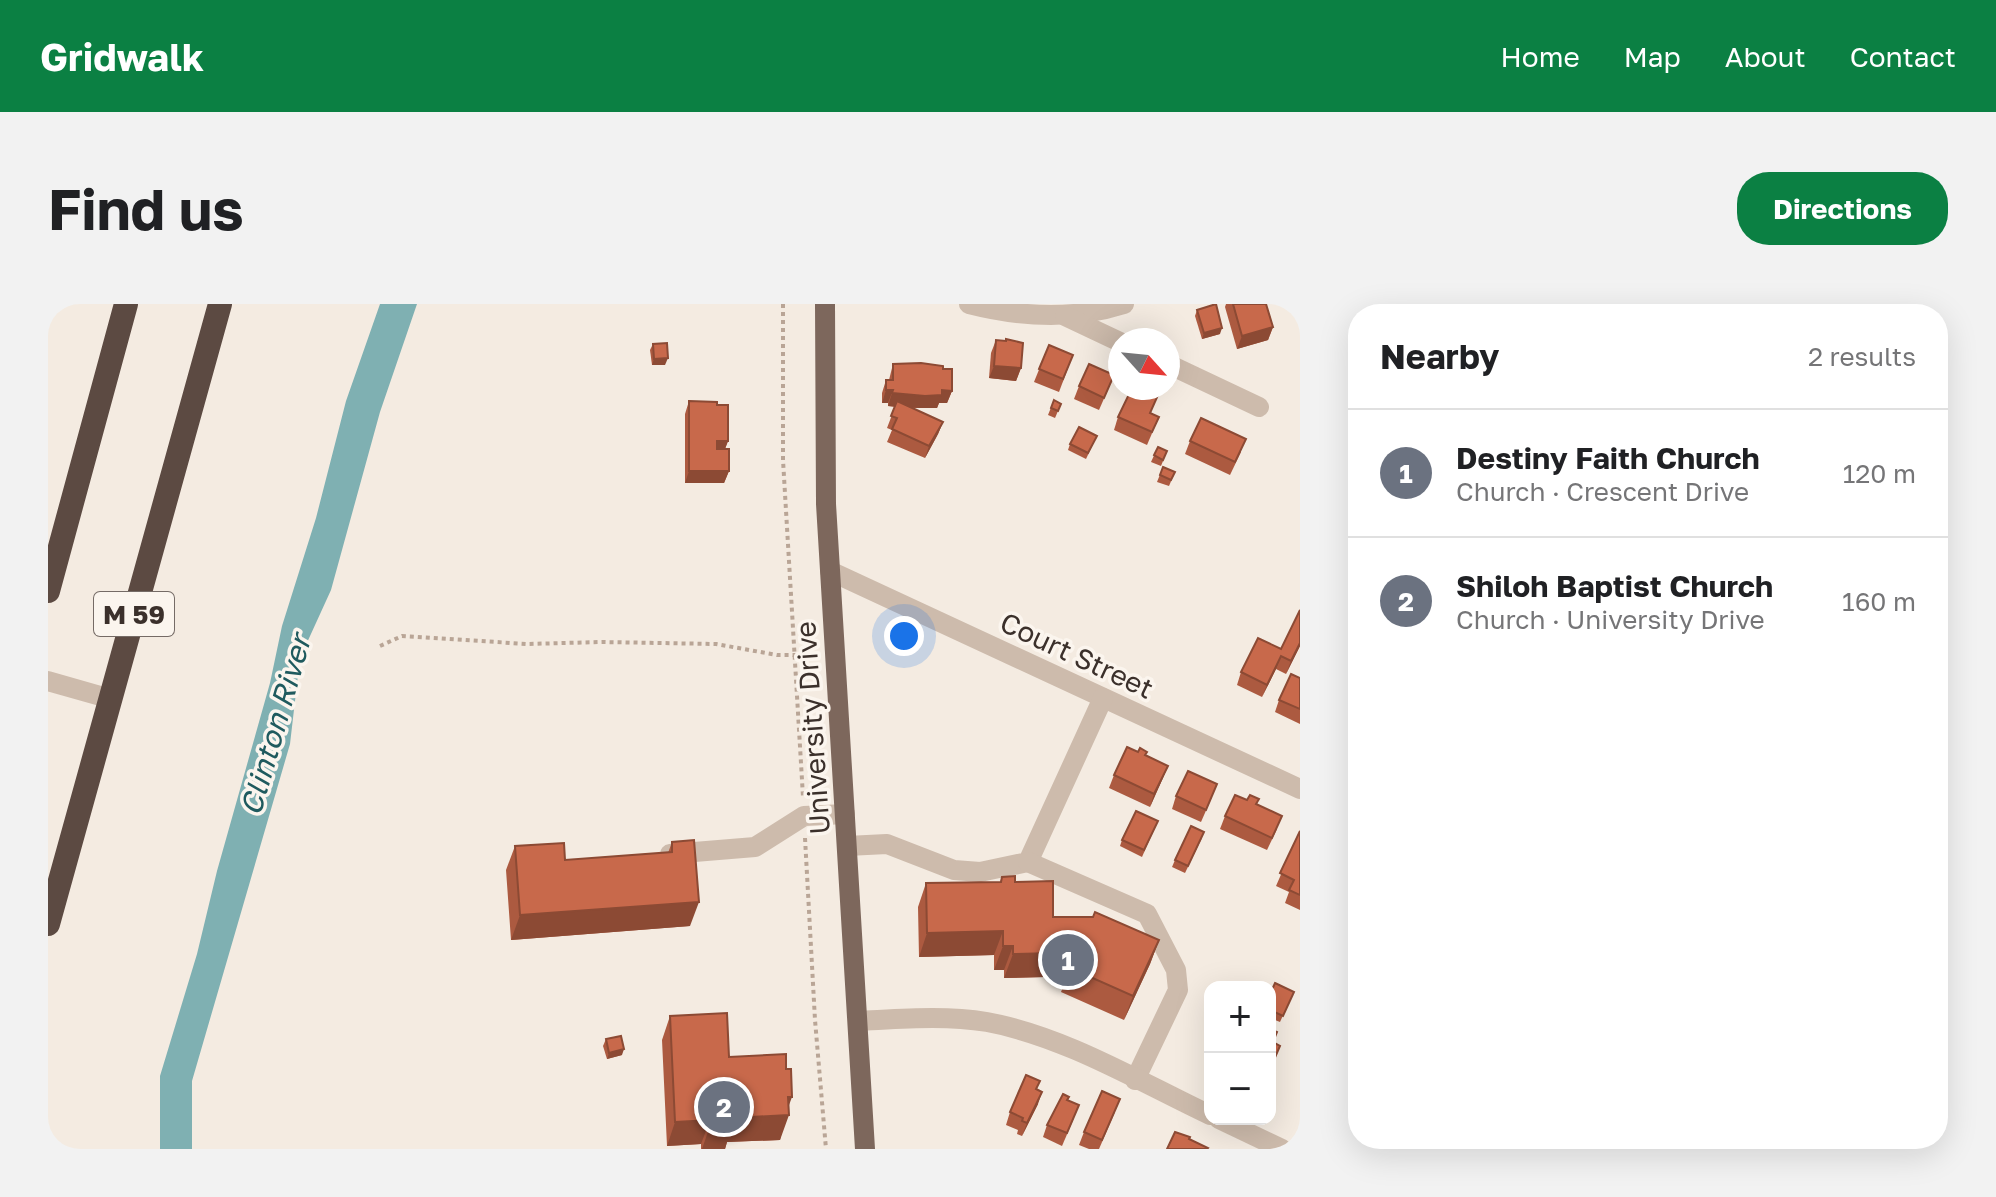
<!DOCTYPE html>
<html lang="en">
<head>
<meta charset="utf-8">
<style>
  body { margin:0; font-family:"Golos Text",sans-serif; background:#f2f2f2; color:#202124 }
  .controls { position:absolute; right:24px; bottom:24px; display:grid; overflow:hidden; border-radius:16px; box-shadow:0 8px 32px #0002 }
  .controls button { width:72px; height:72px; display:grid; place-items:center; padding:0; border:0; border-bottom:2px solid #e0e0e0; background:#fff; color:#202124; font:40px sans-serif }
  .compass { position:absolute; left:1060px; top:24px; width:72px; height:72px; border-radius:50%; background:#fff; box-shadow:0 8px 32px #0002; rotate:117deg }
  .you { position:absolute; left:856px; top:332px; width:28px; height:28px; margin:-20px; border:6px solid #fff; border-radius:50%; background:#1a73e8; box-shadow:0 0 0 12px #1a73e833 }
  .badge { display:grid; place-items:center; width:52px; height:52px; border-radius:50%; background:#0b8043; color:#fff; font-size:26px; font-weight:700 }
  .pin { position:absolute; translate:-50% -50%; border:4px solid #fff; box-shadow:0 2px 8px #0006 }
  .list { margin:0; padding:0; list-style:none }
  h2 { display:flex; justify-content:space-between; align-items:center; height:104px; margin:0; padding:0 32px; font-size:34px }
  h2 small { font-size:26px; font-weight:400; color:#757577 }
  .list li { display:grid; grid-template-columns:52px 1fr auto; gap:24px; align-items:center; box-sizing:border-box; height:128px; padding:0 32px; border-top:2px solid #e0e0e0 }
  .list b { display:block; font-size:30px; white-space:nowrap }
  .list p { margin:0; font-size:26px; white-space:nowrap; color:#757577 }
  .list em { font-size:26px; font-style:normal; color:#757577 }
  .map { position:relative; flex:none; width:1252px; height:845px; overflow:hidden; border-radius:32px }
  header { display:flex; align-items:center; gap:48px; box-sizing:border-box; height:112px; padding:0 40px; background:#0b8043; color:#fff }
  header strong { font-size:38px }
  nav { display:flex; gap:44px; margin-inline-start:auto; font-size:28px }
  .intro { display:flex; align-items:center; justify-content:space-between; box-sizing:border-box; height:192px; padding:0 48px }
  h1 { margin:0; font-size:56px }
  .button { padding:20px 36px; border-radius:32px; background:#0b8043; color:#fff; font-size:28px; font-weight:700 }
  main { display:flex; gap:48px; padding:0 48px }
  aside { flex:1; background:#fff; border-radius:32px; box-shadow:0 8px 32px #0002 }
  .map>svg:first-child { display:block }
  .water { fill:#7fb0b2 }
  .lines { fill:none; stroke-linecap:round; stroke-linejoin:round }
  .path { stroke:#b9a596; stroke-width:4; stroke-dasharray:4 4; stroke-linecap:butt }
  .minor { stroke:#cdbbac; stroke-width:20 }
  .major { stroke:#7d675c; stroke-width:20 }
  .highway { stroke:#5c4a42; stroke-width:24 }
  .wall { fill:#ac5a40 }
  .shaded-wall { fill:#8c4a34 }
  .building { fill:#c8694b; stroke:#8c4a34; stroke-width:2 }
  .labels { text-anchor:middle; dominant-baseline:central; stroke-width:7; stroke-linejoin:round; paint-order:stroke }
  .shield { fill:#fbf5ee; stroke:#756b66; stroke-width:2 }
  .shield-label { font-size:26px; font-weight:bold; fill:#3b302b }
  .street-label { font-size:28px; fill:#3b302b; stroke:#fbf5ee }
  .water-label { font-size:30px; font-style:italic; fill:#1f5a5e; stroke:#fbf5ee }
</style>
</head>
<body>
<header>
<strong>Gridwalk</strong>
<nav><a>Home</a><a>Map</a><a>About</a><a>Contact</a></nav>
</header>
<div class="intro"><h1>Find us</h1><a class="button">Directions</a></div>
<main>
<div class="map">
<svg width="1252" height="845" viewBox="0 0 1252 845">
  <rect width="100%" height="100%" fill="#f4ebe1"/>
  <path class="water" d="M332,0h37l-37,108 -49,178 -31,68 -10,86 -98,337v68h-32v-73l37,-122 20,-83 53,-188 12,-57 34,-108 30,-117z"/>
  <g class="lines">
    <g class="path">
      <path d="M735,0v156l20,337"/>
      <path d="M332,342l22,-10 125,8 75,-2 114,2 61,11h40"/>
      <path d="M757,534l10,182 11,129"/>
    </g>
    <g class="minor">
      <path d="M921,0c51,13 105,16 155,0"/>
      <path d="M1017,12l55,26"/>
      <path d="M1120,60l91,43"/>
      <path d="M782,267l470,218"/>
      <path d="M0,377l63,18"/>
      <path d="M799,542l40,-2 67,26 26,2 48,-10 75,-164"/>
      <path d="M622,550l85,-7 49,-31 41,-2"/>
      <path d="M980,558l119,52 29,56 2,20 -43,90"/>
      <path d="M810,717c43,-2 86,-6 129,1 77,14 153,60 223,93"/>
      <path d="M1171,815l63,30"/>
    </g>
    <path class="major" d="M777,0l1,200 39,645"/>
    <g class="highway">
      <path d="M0,287l78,-287"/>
      <path d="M0,620l172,-620"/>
    </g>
  </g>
  <g class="wall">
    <path d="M1178,0h40l7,23 -5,13 -31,9 -12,-42z"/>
    <path d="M1149,6l23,24 -18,5 -7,-23z"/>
    <path d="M948,36l9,1 16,27 -5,13 -27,-3 2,-25z"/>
    <path d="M605,40l12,21h-13l-2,-15z"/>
    <path d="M1001,41l24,10 -14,37 -25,-10z"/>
    <path d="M845,60l50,5 9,22 -5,12h-8l-2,5h-25l31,14 -5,12 -13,24 -38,-16 5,-12 -5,-2 8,-21 -7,-1v-3h-6v-10l4,-13h3z"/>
    <path d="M1031,82l30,1 -10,23 -25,-11z"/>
    <path d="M1006,96l7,4 -6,14 -7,-3z"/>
    <path d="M641,97l28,4 11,36 -3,8 4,22 -5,12h-39v-69z"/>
    <path d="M1103,109l8,4 -12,28 -33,-15 4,-13z"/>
    <path d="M1142,137l51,11 -11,23 -45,-21z"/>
    <path d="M1046,138l-8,17 -18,-9 2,-6z"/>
    <path d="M1110,143l9,4 -6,15 -10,-4z"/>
    <path d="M1115,163l12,5 -6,14 -12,-4z"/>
    <path d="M1252,342l-14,28 -10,-5 -14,28 -25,-12 4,-13 40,-23z"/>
    <path d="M1252,374v46l-25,-12 4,-12z"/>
    <path d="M1098,451l22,11 -18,41 -41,-19 5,-13z"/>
    <path d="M1128,492l36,1 -11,25 -29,-13z"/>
    <path d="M1199,496l9,5 21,24 -10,21 -47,-21 5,-13z"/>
    <path d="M1110,517l-16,36 -22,-11 2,-6z"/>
    <path d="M1252,527v79l-15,-7 4,-11 -13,-6z"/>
    <path d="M1154,534l-17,35 -13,-6 3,-7z"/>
    <path d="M624,538l18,84 -179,14 -5,-70 9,-24 50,14 103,-7z"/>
    <path d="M954,573l13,5 38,35 106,23 -9,24 -26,56 -63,-28 9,-23h-22l-3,8 -41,1v-8h-10v-15l-75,2 -1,-50 8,-24 74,-1z"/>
    <path d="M1222,690l21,4 -11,24 -10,-4z"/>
    <path d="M622,712l118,91 -8,33 -53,2 -2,7h-24v-5l-34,2 -5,-106z"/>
    <path d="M558,735l16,16 -15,4 -4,-13z"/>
    <path d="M989,785l1,15 -16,32 -5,-2 1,-4 -12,-5 4,-13z"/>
    <path d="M1019,796l7,18 -12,28 -19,-9 4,-12z"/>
    <path d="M1067,808l-16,37h-10l-10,-4 5,-13z"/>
  </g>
  <g class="shaded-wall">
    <path d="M1225,23l-5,13 -31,9 5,-13z"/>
    <path d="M1174,24l-2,6 -18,5 2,-6z"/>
    <path d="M620,54l-3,7h-13l2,-6z"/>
    <path d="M946,62l27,2 -5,13 -27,-3z"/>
    <path d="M838,86h7l-5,13h-6z"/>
    <path d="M894,86l10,1 -5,12h-8l-2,5h-17l-32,-2 4,-13z"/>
    <path d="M895,118l-5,12 -13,24 4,-12z"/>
    <path d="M669,137h11l-5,13h-11z"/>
    <path d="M641,167h40l-5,12h-39z"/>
    <path d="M1252,339v3l-14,28 5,-13z"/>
    <path d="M1233,352l-5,13 -14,28 5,-12z"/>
    <path d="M1120,462l-5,12 -13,29 4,-13z"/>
    <path d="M651,598l-9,24 -179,14 9,-25z"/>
    <path d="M955,627l-9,24 -75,2 8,-24z"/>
    <path d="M1111,636l-9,24 -26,56 9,-24z"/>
    <path d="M1006,641h27l-9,24h-24l-3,8 -41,1 9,-24z"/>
    <path d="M955,642h10l-9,24h-10z"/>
    <path d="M576,745l-2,6 -15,4 2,-6z"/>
    <path d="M994,788l-4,12 -16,32 5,-13z"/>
    <path d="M740,793h4l-7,19 4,-1 -9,25 -53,2 -2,7h-23l8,-23z"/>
    <path d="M662,816l-9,24 -34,2 8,-24z"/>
  </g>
  <g class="building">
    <path d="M0,0h4l-2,7h-2z"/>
    <path d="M1168,0l6,24 -18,5 -7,-23z"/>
    <path d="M1185,0h33l7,23 -31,9z"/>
    <path d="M958,35l17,4 -2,25 -27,-2 2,-26 10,1z"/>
    <path d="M619,39l1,15 -14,1 -1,-15z"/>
    <path d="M1001,41l24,10 -10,24 -24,-10z"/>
    <path d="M873,59l22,3v3h9v22l-10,-1v5l-17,1 -33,-3 1,-3h-7v-10h7v-16z"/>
    <path d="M1041,60l25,11 -10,23 -25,-12z"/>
    <path d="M1084,84h10l16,7 -8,18 9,4 -7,15 -34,-15z"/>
    <path d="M1006,96l7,4 -3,7 -7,-3z"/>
    <path d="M641,97l28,1v3h11v36h-11v8h12v22h-40z"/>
    <path d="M849,97l46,21 -14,24 -37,-17 5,-11 -6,-2z"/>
    <path d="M1153,114l45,21 -11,23 -45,-21z"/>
    <path d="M1031,123l18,9 -9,17 -18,-9z"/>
    <path d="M1110,143l9,4 -4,9 -9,-5z"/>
    <path d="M1115,163l12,5 -4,8 -11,-5z"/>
    <path d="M1252,306v33l-9,18 -10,-5 -14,29 -26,-13 17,-34 23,11z"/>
    <path d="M1243,370l9,4v31l-21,-9z"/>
    <path d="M1079,443l11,5 2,-4 7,4 -2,3 23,11 -14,28 -40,-19z"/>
    <path d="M1140,467l29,13 -11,26 -30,-14z"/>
    <path d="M1187,491l12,5 3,-5 9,4 -3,5 26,12 -10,22 -47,-22z"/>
    <path d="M1088,507l22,10 -14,29 -22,-10z"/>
    <path d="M1143,522l13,6 -16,34 -13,-6z"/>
    <path d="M1252,527v64l-11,-5 5,-10 -14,-7z"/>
    <path d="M646,536l5,62 -179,13 -5,-69 49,-3 1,17 107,-8v-10z"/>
    <path d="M967,572v6l38,-1v36h40l2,-5 64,28 -26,56 -63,-28 11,-23h-27v8l-41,1v-8h-10v-15l-76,2 -1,-50 75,-1 1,-5z"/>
    <path d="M1227,679l19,9 -11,24 -13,-6v-16z"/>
    <path d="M679,709l2,44 57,-3v15h5l1,28h-4l1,18 -56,3v7l-23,1v-6l-35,2 -5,-106z"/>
    <path d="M1222,725l7,3 -4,10 7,4 -10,23z"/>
    <path d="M573,732l3,13 -15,4 -3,-14z"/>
    <path d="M978,771l14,6 -4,8 6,3 -15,31 -5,-2 1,-3 -13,-6z"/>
    <path d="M1054,787l18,8 -18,41 -18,-8z"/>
    <path d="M1015,790l6,3 -2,3 12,5 -12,28 -20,-8z"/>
    <path d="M1127,828l15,5 -1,2 19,9 -1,1h-40z"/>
  </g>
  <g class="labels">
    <rect class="shield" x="46" y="288" width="80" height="44" rx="6"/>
    <g class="shield-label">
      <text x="86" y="310">M 59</text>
    </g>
    <g class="street-label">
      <text transform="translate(1029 351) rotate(25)">Court Street</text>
      <text transform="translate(764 424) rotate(-94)">University Drive</text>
    </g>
    <g class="water-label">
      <text transform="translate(227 421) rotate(-74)">Clinton River</text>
    </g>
  </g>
</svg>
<div class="controls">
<button>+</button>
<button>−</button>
</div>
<svg class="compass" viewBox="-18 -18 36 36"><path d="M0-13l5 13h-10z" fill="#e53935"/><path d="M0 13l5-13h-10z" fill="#757577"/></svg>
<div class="you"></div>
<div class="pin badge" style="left:1020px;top:656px;background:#6b7280">1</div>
<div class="pin badge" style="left:676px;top:803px;background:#6b7280">2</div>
</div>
<aside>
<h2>Nearby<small>2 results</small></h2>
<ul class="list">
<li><span class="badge" style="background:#6b7280">1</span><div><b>Destiny Faith Church</b><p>Church · Crescent Drive</p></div><em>120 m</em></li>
<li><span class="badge" style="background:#6b7280">2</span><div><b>Shiloh Baptist Church</b><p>Church · University Drive</p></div><em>160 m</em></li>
</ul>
</aside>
</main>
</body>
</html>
